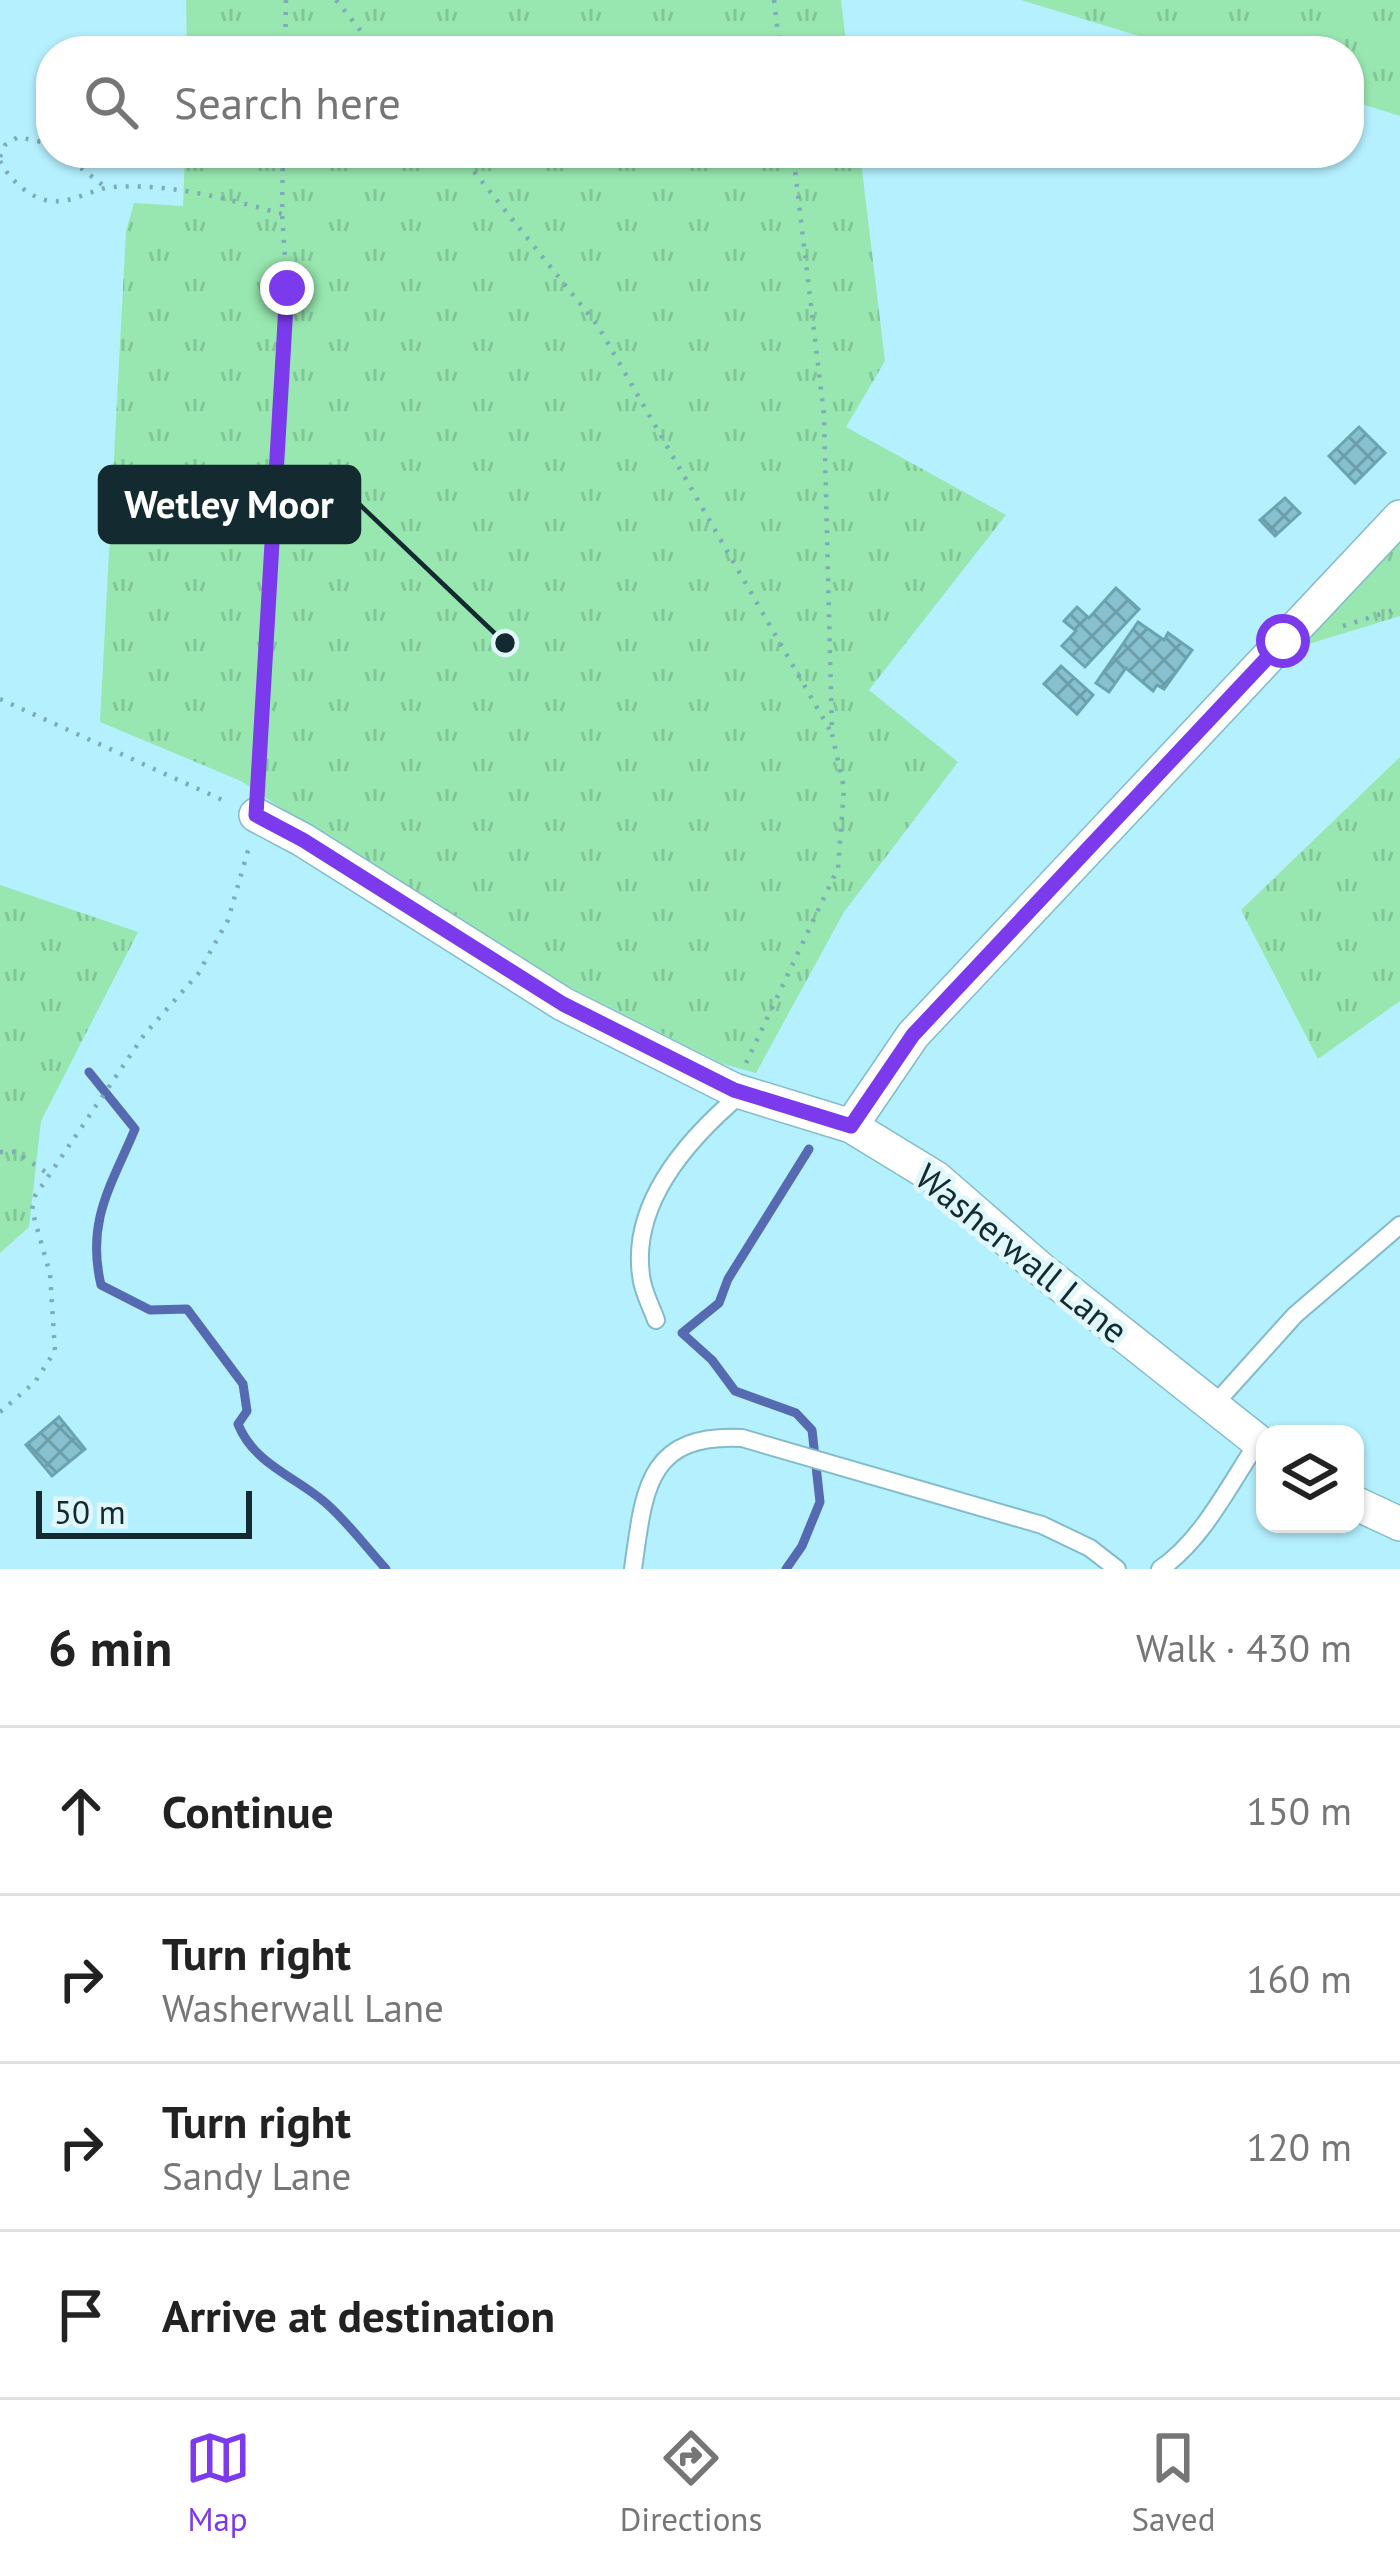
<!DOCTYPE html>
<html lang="en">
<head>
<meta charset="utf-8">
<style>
  body { margin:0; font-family:"PT Sans",sans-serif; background:#f2f2f2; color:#222 }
  .controls { position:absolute; right:36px; bottom:36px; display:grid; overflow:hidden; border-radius:24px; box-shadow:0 3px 9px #0004 }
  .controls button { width:108px; height:108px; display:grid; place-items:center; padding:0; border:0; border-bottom:3px solid #e0e0e0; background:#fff; color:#222; font:60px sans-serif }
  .scale { position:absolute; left:36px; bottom:30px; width:216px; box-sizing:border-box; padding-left:12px; border:6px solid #132b30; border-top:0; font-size:33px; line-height:42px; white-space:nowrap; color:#132b30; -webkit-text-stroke:9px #e0f7fc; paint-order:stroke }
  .stop { position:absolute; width:36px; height:36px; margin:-27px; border:9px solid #7c3aed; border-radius:50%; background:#fff }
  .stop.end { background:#7c3aed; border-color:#fff; box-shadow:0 3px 12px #0008 }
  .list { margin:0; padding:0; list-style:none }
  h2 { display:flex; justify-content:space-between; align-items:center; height:156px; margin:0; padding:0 48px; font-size:51px }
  h2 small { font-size:39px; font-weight:400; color:#767676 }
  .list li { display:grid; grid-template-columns:78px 1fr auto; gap:36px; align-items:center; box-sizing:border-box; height:168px; padding:0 48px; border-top:3px solid #e0e0e0 }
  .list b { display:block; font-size:45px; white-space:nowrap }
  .list p { margin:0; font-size:39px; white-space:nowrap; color:#767676 }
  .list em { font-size:39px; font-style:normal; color:#767676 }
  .icon { flex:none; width:66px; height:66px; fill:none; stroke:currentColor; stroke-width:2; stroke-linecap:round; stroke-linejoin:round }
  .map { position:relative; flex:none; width:1400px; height:1569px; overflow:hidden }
  .search { position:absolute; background:#fff; box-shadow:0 3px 9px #0004; left:36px; right:36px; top:36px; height:132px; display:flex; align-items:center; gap:30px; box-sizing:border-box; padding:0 42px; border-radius:48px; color:#767676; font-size:45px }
  .sheet { height:828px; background:#fff }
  nav { display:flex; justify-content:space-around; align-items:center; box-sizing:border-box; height:168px; border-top:3px solid #e0e0e0; background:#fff; font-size:33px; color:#767676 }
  nav a { display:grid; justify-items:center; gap:6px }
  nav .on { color:#7c3aed }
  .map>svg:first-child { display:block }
  .grass { fill:url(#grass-tufts) }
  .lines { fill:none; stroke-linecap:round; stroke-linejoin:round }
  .stream { stroke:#566ab2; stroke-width:9 }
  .building { fill:url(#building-cross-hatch); stroke:#6aa4b1; stroke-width:3 }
  .service-casing { stroke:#82bcca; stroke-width:20 }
  .minor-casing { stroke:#82bcca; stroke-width:36 }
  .path { stroke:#7dacb7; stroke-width:4.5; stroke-dasharray:3 9; stroke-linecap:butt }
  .service { stroke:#fff; stroke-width:16 }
  .minor { stroke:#fff; stroke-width:33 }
  .route { stroke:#7c3aed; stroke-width:15 }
  .labels { text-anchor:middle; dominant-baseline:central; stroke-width:10; stroke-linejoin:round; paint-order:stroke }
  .street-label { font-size:36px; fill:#132b30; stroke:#e0f7fc }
  .leader { fill:none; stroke:#132b30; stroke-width:4.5 }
  .callout-dot { fill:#132b30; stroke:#e0f7fc; stroke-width:4.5 }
  .callout { fill:#132b30; stroke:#132b30; stroke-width:4.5 }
  .callout-label { font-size:39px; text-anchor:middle; font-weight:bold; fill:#fff }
</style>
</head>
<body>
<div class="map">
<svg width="1400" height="1569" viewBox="0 0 1400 1569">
  <defs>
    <pattern id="grass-tufts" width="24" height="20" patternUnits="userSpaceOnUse" patternTransform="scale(3)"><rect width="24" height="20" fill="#98e7b0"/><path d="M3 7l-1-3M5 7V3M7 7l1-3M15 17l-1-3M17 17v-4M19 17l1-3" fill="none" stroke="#82c698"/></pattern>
    <pattern id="building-cross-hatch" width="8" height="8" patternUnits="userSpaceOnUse" patternTransform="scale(3)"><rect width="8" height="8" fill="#87c1cf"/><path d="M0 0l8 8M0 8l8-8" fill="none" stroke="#6d9da8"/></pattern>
  </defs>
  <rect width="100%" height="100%" fill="#b5f0fe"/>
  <g class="grass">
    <path d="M186,0h655l6,51h-660z"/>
    <path d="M1021,0h379v116l-51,-16v-49h-161z"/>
    <path d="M185,153h675l25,208 -39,66 160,88 -137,175 89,72 -114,150 -88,161 -33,-9 -179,-90 -129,-76 -174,-117 -141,-59 26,-491 8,-28 49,3z"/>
    <path d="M1400,542v74l-101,31z"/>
    <path d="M1400,757v244l-82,58 -77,-149z"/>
    <path d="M0,885l138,47 -97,189 -12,106 -29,26z"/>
  </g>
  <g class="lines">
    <g class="stream">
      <path d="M89,1072l46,57c-24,57 -49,92 -34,156l49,25 37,-1 56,75 4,27 -9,13c16,41 61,54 90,81 21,19 39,43 58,64"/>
      <path d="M786,1569l16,-23 18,-44 -8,-72 -16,-17 -61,-22 -23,-31 -30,-27 37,-30 9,-24 81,-130"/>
    </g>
  </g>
  <g class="building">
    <path d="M1359,427l26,26 -30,30 -26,-27z"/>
    <path d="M1285,498l15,15 -25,23 -15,-16z"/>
    <path d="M1116,588l23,21 -54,58 -23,-21 14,-15 -12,-10 13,-14 12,11z"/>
    <path d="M1138,622l26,18 4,-7 24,17 -28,39 -7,-4 -4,6 -27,-23 -17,24 -13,-9z"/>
    <path d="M1061,666l32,29 -16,19 -33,-30z"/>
    <path d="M59,1417l26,32 -33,27 -26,-31z"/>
  </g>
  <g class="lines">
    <g class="service-casing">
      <g id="service">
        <path d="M656,1320c-5,-14 -14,-30 -15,-45 -10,-73 49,-138 100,-181"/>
        <path d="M1213,1406l82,-91 105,-90"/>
        <path d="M633,1569c11,-78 13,-136 109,-131l300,87 48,23 27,21"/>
        <path d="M1160,1569c42,-28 70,-85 98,-127"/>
      </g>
    </g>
    <g class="minor-casing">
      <g id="minor">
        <path d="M256,815l47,25 260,164 171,86 117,36 85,52 107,93 222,176"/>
        <path d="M851,1126l62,-91 487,-518"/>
        <path d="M1355,1503l45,21"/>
      </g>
    </g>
    <g class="path">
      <path d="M336,0l41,51"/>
      <path d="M774,0l6,51"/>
      <path d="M285,51l1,-51"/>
      <path d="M62,153l43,34"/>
      <path d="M459,153l139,173 233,406"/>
      <path d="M0,157l5,-12 13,-8 33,7"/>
      <path d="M0,161c9,18 29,37 50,40 23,3 42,-13 64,-14 55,-4 115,12 168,27"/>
      <path d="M1343,626l57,-18"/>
      <path d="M0,699l229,104"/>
      <path d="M258,782l29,-494 -5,-74 1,-61"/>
      <path d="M746,1063l92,-195 6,-80 -12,-54 -8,-319 -31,-262"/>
      <path d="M0,1152h16l31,21"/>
      <path d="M0,1412l35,-30 20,-31 -5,-77 -18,-64 3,-14 109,-161 54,-61 30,-54 21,-73"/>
    </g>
    <use href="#service" class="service"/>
    <use href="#minor" class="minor"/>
  </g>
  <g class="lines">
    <path class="route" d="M287,288l-31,527 47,25 260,164 171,86 117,36 62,-91 370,-394"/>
  </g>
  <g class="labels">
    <g class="street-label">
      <text transform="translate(1022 1253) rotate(39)">Washerwall Lane</text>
    </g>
  </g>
  <path class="leader" d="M505 643L359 504"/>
  <circle class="callout-dot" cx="505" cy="643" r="12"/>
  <rect class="callout" x="100" y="467" width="259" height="75" rx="12"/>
  <g class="callout-label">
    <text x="229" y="518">Wetley Moor</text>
  </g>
</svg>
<div class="controls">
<button><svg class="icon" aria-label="layers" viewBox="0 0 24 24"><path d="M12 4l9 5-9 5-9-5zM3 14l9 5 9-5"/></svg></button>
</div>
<div class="scale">50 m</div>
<div class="stop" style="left:1283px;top:641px"></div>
<div class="stop end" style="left:287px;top:288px"></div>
<div class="search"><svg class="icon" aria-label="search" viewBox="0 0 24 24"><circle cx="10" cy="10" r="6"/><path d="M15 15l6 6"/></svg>Search here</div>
</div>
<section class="sheet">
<h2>6 min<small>Walk · 430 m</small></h2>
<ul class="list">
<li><svg class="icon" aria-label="ahead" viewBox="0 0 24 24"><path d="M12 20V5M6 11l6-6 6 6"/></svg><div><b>Continue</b></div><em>150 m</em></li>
<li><svg class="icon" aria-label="right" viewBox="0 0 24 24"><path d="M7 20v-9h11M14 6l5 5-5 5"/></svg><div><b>Turn right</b><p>Washerwall Lane</p></div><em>160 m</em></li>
<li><svg class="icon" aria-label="right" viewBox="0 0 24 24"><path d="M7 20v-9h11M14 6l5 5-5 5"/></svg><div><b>Turn right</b><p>Sandy Lane</p></div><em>120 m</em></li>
<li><svg class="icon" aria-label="arrive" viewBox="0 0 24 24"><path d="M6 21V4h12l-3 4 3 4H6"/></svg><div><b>Arrive at destination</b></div></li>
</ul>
</section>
<nav>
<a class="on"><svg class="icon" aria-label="map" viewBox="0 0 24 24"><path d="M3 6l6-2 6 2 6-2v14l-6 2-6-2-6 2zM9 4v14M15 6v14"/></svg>Map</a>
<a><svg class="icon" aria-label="directions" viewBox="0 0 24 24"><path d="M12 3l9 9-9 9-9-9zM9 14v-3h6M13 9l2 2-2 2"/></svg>Directions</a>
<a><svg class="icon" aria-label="saved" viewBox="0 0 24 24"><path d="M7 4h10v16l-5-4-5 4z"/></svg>Saved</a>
</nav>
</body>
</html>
